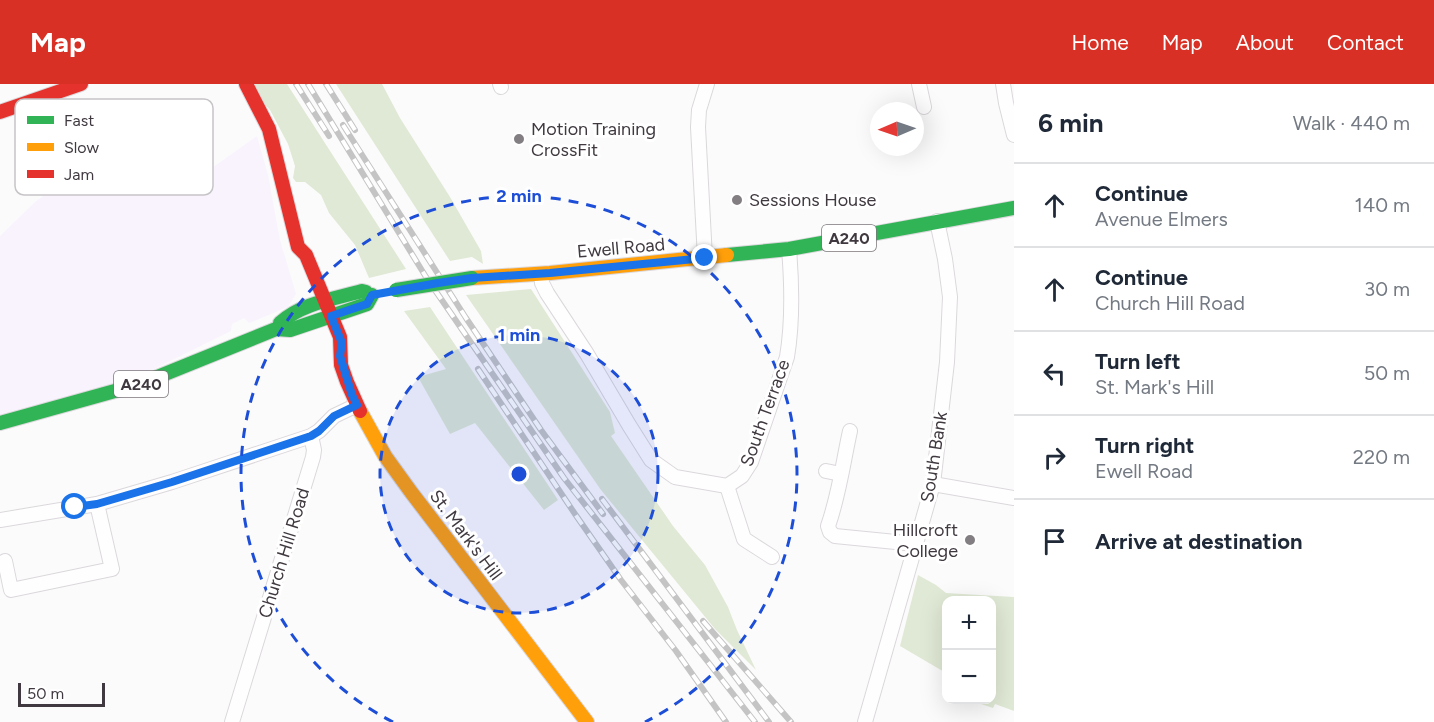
<!DOCTYPE html>
<html lang="en">
<head>
<meta charset="utf-8">
<style>
  body { margin:0; font-family:Figtree,sans-serif; background:#f6f6f7; color:#1f2937 }
  .controls { position:absolute; right:18px; bottom:18px; display:grid; overflow:hidden; border-radius:12px; box-shadow:0 6px 24px #0002 }
  .controls button { width:54px; height:54px; display:grid; place-items:center; padding:0; border:0; border-bottom:2px solid #e0e1e3; background:#fff; color:#1f2937; font:30px sans-serif }
  .compass { position:absolute; left:870px; top:18px; width:54px; height:54px; border-radius:50%; background:#fff; box-shadow:0 6px 24px #0002; rotate:268deg }
  .scale { position:absolute; left:18px; bottom:15px; width:87px; box-sizing:border-box; padding-left:6px; border:3px solid #403a40; border-top:0; font-size:16px; line-height:21px; white-space:nowrap; color:#403a40; -webkit-text-stroke:4px #fff; paint-order:stroke }
  .stop { position:absolute; width:18px; height:18px; margin:-14px; border:4px solid #1a73e8; border-radius:50%; background:#fff }
  .stop.end { background:#1a73e8; border-color:#fff; box-shadow:0 2px 6px #0008 }
  .list { margin:0; padding:0; list-style:none }
  h2 { display:flex; justify-content:space-between; align-items:center; height:78px; margin:0; padding:0 24px; font-size:26px }
  h2 small { font-size:20px; font-weight:400; color:#747a83 }
  .list li { display:grid; grid-template-columns:39px 1fr auto; gap:18px; align-items:center; box-sizing:border-box; height:84px; padding:0 24px; border-top:2px solid #e0e1e3 }
  .list b { display:block; font-size:22px; white-space:nowrap }
  .list p { margin:0; font-size:20px; white-space:nowrap; color:#747a83 }
  .list em { font-size:20px; font-style:normal; color:#747a83 }
  .icon { flex:none; width:33px; height:33px; fill:none; stroke:currentColor; stroke-width:2; stroke-linecap:round; stroke-linejoin:round }
  .map { position:relative; flex:none; width:1014px; height:638px; overflow:hidden }
  header { display:flex; align-items:center; gap:36px; box-sizing:border-box; height:84px; padding:0 30px; background:#d93025; color:#fff }
  header strong { font-size:28px }
  nav { display:flex; gap:33px; margin-inline-start:auto; font-size:21px }
  main { display:flex }
  aside { flex:1; background:#fff }
  .map>svg:first-child { display:block }
  .education { fill:#f9f3fd }
  .green { fill:#e0e9d5 }
  .lines { fill:none; stroke-linecap:round; stroke-linejoin:round }
  .street-casing { stroke:#dbd8db; stroke-width:16 }
  .fast-casing { stroke:#dbd8db; stroke-width:16 }
  .slow-casing { stroke:#dbd8db; stroke-width:16 }
  .jam-casing { stroke:#dbd8db; stroke-width:16 }
  .street { stroke:#fffeff; stroke-width:14 }
  .fast { stroke:#30b455; stroke-width:14 }
  .slow { stroke:#ff9f0a; stroke-width:14 }
  .jam { stroke:#e5322d; stroke-width:14 }
  .rail-casing { stroke:#c4c4c4; stroke-width:6 }
  .rail { stroke:#fff; stroke-width:4; stroke-dasharray:11; stroke-linecap:butt }
  .fast-bridge-casing { stroke:#dbd8db; stroke-width:16; stroke-linecap:butt }
  .fast-bridge { stroke:#30b455; stroke-width:14 }
  .route { stroke:#1a73e8; stroke-width:8 }
  .ring { fill:none; stroke:#1d4ed8; stroke-width:3; stroke-dasharray:10 8 }
  .poi-dot { fill:#827e82; stroke:#fff; stroke-width:2 }
  .labels { text-anchor:middle; dominant-baseline:central; stroke-width:6; stroke-linejoin:round; paint-order:stroke }
  .shield { fill:#fff; stroke:#797579; stroke-width:1.5 }
  .shield-label { font-size:16px; font-weight:bold; fill:#403a40 }
  .poi-label { font-size:18px; fill:#403a40; stroke:#fff; text-anchor:start }
  .street-label { font-size:18px; fill:#403a40; stroke:#fff }
  .key { fill:#fff; stroke:#c6c4c6; stroke-width:1.5 }
  .key-label { font-size:16px; fill:#403a40 }
  .centre { fill:#1d4ed8; stroke:#fff; stroke-width:3 }
  .ring-label { font-size:18px; text-anchor:middle; font-weight:bold; fill:#1d4ed8; stroke:#fff; stroke-width:6; stroke-linejoin:round; paint-order:stroke }
</style>
</head>
<body>
<header>
<strong>Map</strong>
<nav><a>Home</a><a>Map</a><a>About</a><a>Contact</a></nav>
</header>
<main>
<div class="map">
<svg width="1014" height="638" viewBox="0 0 1014 638">
  <rect width="100%" height="100%" fill="#fcfbfc"/>
  <path class="education" d="M142,46l37,61 78,-55 11,39 12,65 16,54 -8,13 -39,16 -5,-5 -12,6 -1,7 -97,48 -134,41v-184l35,-34 28,-20z"/>
  <g class="green">
    <path d="M252,0h35l119,185 -37,9 -14,-33 -26,-32 -8,-18 -16,-13h-9l-3,-4 2,-12 -7,-22 -18,-34 -11,-12z"/>
    <path d="M336,0h46l18,34 50,79 31,54 2,13 -11,-7 -22,4z"/>
    <path d="M531,205l79,123 5,21 -4,3 62,90 32,39 23,42 9,23 19,40 -41,-41 -114,-139 -135,-195z"/>
    <path d="M430,223l128,193 -14,10 -69,-87 -25,11 -32,-57 28,-8 -42,-58z"/>
    <path d="M918,491l18,10 10,8 68,4v114l-19,-7 -2,4 -24,-8h23v-100h-46v73l-46,-27z"/>
  </g>
  <g class="lines">
    <g class="street-casing">
      <g id="street">
        <path d="M500,0l1,3"/>
        <path d="M919,0l5,23"/>
        <path d="M1003,0l3,19 8,32"/>
        <path d="M705,174l-7,-131 1,-17 8,-26"/>
        <path d="M541,190l1,9 5,10 40,61 42,71 22,35 24,17 52,9 15,-10 9,-14 36,-105c6,-36 5,-72 2,-108"/>
        <path d="M850,347c-7,32 -11,64 -22,95l2,6 5,4 81,8"/>
        <path d="M826,387l15,3"/>
        <path d="M933,400l81,14"/>
        <path d="M727,402l17,53 28,18"/>
        <path d="M0,436l97,-16 75,-22 139,-46 8,-5 15,-15 23,-11"/>
        <path d="M5,477l6,29 101,-21 -15,-65"/>
        <path d="M232,638l81,-265 1,-7 -3,-14"/>
        <path d="M865,638l68,-238 14,-122 3,-65 -5,-38 -8,-38"/>
      </g>
    </g>
    <g class="fast-casing">
      <g id="fast">
        <path d="M727,171l62,-6 225,-41"/>
        <path d="M280,239c22,-20 54,-24 82,-32l4,1"/>
        <path d="M0,339l140,-39 136,-55 14,1 77,-26 5,-9"/>
      </g>
    </g>
    <g class="slow-casing">
      <g id="slow">
        <path d="M472,194l78,-5 177,-18"/>
        <path d="M360,327l25,45 26,36 176,230"/>
      </g>
    </g>
    <g class="jam-casing">
      <g id="jam">
        <path d="M246,0l23,45 29,118 8,8 34,82 1,28 6,17 13,29"/>
        <path d="M0,28l81,-28"/>
      </g>
    </g>
    <use href="#street" class="street"/>
    <use href="#fast" class="fast"/>
    <use href="#slow" class="slow"/>
    <use href="#jam" class="jam"/>
    <g class="rail-casing">
      <g id="rail">
        <path d="M296,0l33,52"/>
        <path d="M308,0l118,193 138,201 191,244"/>
        <path d="M326,0l29,46"/>
        <path d="M343,41l123,193 75,112 62,84"/>
        <path d="M478,285l97,145 46,66 55,71 50,71"/>
        <path d="M602,415l167,223"/>
        <path d="M703,537l88,101"/>
      </g>
    </g>
    <use href="#rail" class="rail"/>
    <g class="fast-bridge-casing">
      <path id="fast-bridge" d="M396,206l76,-12"/>
    </g>
    <use href="#fast-bridge" class="fast-bridge"/>
  </g>
  <g class="lines">
    <path class="route" d="M75,423l22,-3 75,-22 139,-46 8,-5 15,-15 23,-11 -5,-10 -12,-39 2,-13 -11,-27 36,-12 5,-9 66,-12 34,-5 78,-5 155,-15"/>
  </g>
  <circle cx="519" cy="390" r="139" fill="#1d4ed8" fill-opacity=".12"/>
  <g class="ring">
    <circle cx="519" cy="390" r="139"/>
    <path d="M393 638A278 278 0 1 1 645 638"/>
  </g>
  <g class="poi-dot">
    <circle cx="519" cy="55" r="6"/>
    <circle cx="737" cy="116" r="6"/>
    <circle cx="970" cy="456" r="6"/>
  </g>
  <g class="labels">
    <g class="shield">
      <rect x="822" y="141" width="54" height="26" rx="4.5"/>
      <rect x="114" y="287" width="54" height="26" rx="4.5"/>
    </g>
    <g class="shield-label">
      <text x="849" y="154">A240</text>
      <text x="141" y="300">A240</text>
    </g>
    <g class="poi-label">
      <text x="531" y="45">Motion Training<tspan x="531" dy="21">CrossFit</tspan></text>
      <text x="749" y="116">Sessions House</text>
      <text x="958" y="446" text-anchor="end">Hillcroft<tspan x="958" dy="21">College</tspan></text>
    </g>
    <g class="street-label">
      <text transform="translate(621 164) rotate(-5)">Ewell Road</text>
      <text transform="translate(765 329) rotate(-70)">South Terrace</text>
      <text transform="translate(934 373) rotate(-81)">South Bank</text>
      <text transform="translate(466 451) rotate(53)">St. Mark's Hill</text>
      <text transform="translate(284 469) rotate(-73)">Church Hill Road</text>
    </g>
  </g>
  <rect x="15" y="15" width="198" height="96" rx="9" class="key"/>
  <rect x="27" y="32" width="27" height="8" fill="#30b455"/>
  <rect x="27" y="59" width="27" height="8" fill="#ff9f0a"/>
  <rect x="27" y="86" width="27" height="8" fill="#e5322d"/>
  <g class="key-label">
    <text x="64" y="42">Fast</text>
    <text x="64" y="69">Slow</text>
    <text x="64" y="96">Jam</text>
  </g>
  <circle cx="519" cy="390" r="9" class="centre"/>
  <g class="ring-label">
    <text x="519" y="118">2 min</text>
    <text x="519" y="257">1 min</text>
  </g>
</svg>
<div class="controls">
<button>+</button>
<button>−</button>
</div>
<svg class="compass" viewBox="-18 -18 36 36"><path d="M0-13l5 13h-10z" fill="#e53935"/><path d="M0 13l5-13h-10z" fill="#747a83"/></svg>
<div class="scale">50 m</div>
<div class="stop" style="left:75px;top:423px"></div>
<div class="stop end" style="left:705px;top:174px"></div>
</div>
<aside>
<h2>6 min<small>Walk · 440 m</small></h2>
<ul class="list">
<li><svg class="icon" aria-label="ahead" viewBox="0 0 24 24"><path d="M12 20V5M6 11l6-6 6 6"/></svg><div><b>Continue</b><p>Avenue Elmers</p></div><em>140 m</em></li>
<li><svg class="icon" aria-label="ahead" viewBox="0 0 24 24"><path d="M12 20V5M6 11l6-6 6 6"/></svg><div><b>Continue</b><p>Church Hill Road</p></div><em>30 m</em></li>
<li><svg class="icon" aria-label="left" viewBox="0 0 24 24"><path d="M17 20v-9H6M10 6l-5 5 5 5"/></svg><div><b>Turn left</b><p>St. Mark's Hill</p></div><em>50 m</em></li>
<li><svg class="icon" aria-label="right" viewBox="0 0 24 24"><path d="M7 20v-9h11M14 6l5 5-5 5"/></svg><div><b>Turn right</b><p>Ewell Road</p></div><em>220 m</em></li>
<li><svg class="icon" aria-label="arrive" viewBox="0 0 24 24"><path d="M6 21V4h12l-3 4 3 4H6"/></svg><div><b>Arrive at destination</b></div></li>
</ul>
</aside>
</main>
</body>
</html>
